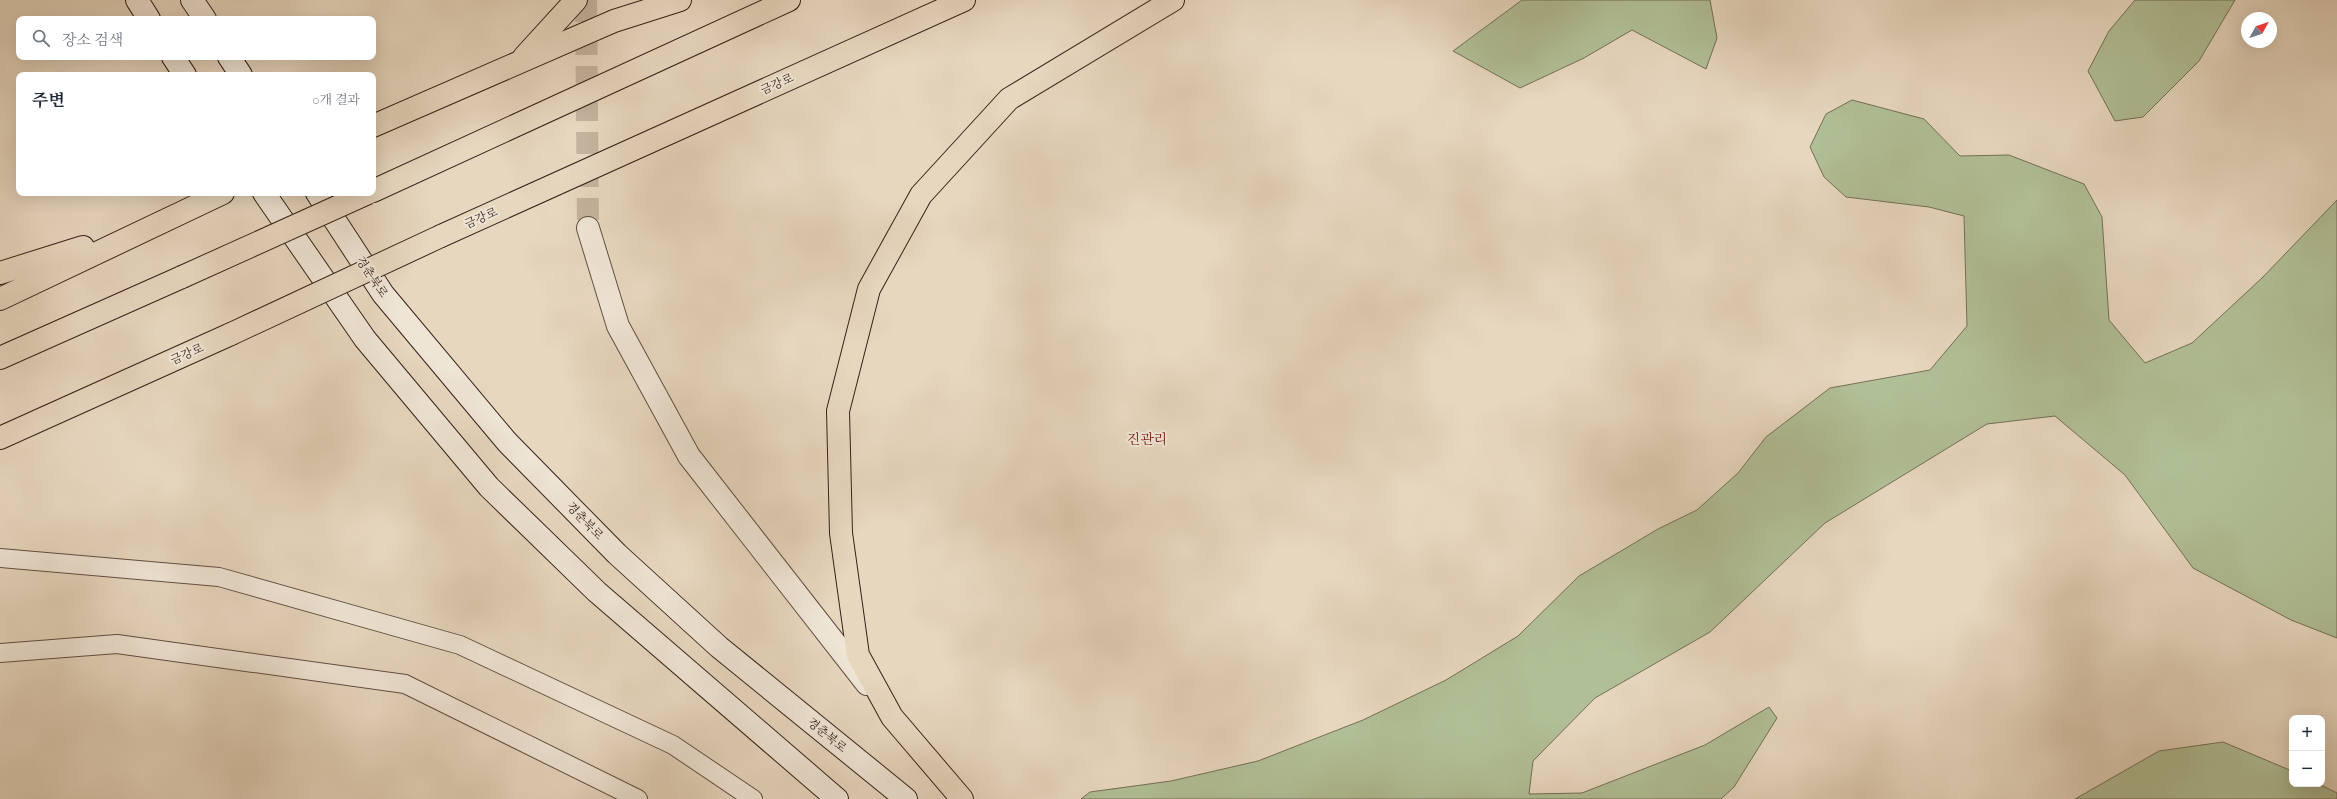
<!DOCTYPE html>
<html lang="ko">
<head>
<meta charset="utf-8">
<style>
  body { margin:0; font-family:"IM FELL French Canon","Noto Serif KR",serif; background:#f6f6f7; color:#1f2937 }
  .controls { position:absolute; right:12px; bottom:12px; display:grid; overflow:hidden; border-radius:8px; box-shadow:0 4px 16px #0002 }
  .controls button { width:36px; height:36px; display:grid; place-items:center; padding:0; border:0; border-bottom:1px solid #e0e1e3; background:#fff; color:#1f2937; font:20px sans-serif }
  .compass { position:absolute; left:2241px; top:12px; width:36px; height:36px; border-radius:50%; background:#fff; box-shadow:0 4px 16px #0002; rotate:50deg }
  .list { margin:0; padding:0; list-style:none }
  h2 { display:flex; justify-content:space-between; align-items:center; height:52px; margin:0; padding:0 16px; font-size:17px }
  h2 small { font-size:13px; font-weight:400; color:#747a83 }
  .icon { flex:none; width:22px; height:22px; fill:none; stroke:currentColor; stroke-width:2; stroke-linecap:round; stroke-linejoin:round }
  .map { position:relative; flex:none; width:2337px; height:799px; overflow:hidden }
  .search { position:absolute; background:#fff; box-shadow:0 4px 16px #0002; left:16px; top:16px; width:360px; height:44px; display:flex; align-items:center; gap:10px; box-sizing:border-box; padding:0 14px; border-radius:8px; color:#747a83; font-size:15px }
  .panel { position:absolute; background:#fff; box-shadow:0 4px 16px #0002; left:16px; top:72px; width:360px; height:124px; border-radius:8px }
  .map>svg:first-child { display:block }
  .green { fill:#b1bf96; stroke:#747058 }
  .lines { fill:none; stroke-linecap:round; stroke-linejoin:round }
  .street-tunnel { stroke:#c4b39e; stroke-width:22; stroke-dasharray:22 11; stroke-linecap:butt }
  .lane-casing { stroke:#634f43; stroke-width:20 }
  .street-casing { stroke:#634f43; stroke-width:24 }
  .secondary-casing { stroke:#37221a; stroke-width:24 }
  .highway-casing { stroke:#37221a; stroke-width:24 }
  .lane { stroke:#efe5d5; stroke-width:18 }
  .street { stroke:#efe5d5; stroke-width:22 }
  .secondary { stroke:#efe5d5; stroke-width:22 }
  .highway { stroke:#e7d7bf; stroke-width:22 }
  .highway-bridge-casing { stroke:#37221a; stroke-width:24; stroke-linecap:butt }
  .highway-bridge { stroke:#e7d7bf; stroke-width:22 }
  .labels { text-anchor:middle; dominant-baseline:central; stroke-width:4; stroke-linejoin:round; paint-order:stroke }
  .street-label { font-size:12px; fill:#37221a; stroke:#efe5d5 }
  .quarter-label { font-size:14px; fill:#7a1f14; stroke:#efe5d5 }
</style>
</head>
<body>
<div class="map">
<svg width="2337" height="799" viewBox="0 0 2337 799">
  <rect width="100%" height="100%" fill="#e7d7bf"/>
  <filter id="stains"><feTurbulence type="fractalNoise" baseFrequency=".005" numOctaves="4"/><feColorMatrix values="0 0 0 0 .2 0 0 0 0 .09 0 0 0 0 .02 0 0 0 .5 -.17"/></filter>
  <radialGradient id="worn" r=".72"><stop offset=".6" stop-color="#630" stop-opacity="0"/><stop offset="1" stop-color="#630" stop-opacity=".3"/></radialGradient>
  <g class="green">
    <path d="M1522,0h188l7,38 -11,31 -74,-39 -48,28 -64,30 -67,-37z"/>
    <path d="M2135,0h100l-36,61 -56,56 -28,4 -27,-50 21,-40z"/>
    <path d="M1852,100l72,19 36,37 49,-1 75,29 18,33 7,103 36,43 47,-20 70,-65 75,-78v438l-46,-18 -98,-52 -68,-93 -70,-59 -68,8 -162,99 -115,109 -115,66 -62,63 -4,33 53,-1 123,-48 64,-38 8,11 -43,69 -13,12h-640l9,-7 81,-11 87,-20 105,-41 83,-40 72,-44 61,-60 79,-47 39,-19 41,-37 28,-36 64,-49 100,-18 37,-44 -3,-110 -35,-9 -83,-10 -22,-20 -14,-30 16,-33z"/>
    <path d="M2223,742l69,29v13h27l18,9v6h-262l84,-48z"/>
  </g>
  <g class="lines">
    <path class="street-tunnel" d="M586,0l2,228"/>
    <g class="lane-casing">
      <g id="lane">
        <path d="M0,558l219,19 241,68 213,100 80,54"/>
        <path d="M0,653l117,-9 288,40 233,115"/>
      </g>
    </g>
    <g class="street-casing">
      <path id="street" d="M588,228l30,98 71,130 178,228"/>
    </g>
    <g class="secondary-casing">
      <g id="secondary">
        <path d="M137,0l12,19"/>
        <path d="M192,0l13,19"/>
        <path d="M173,57l12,18"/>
        <path d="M229,57l12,18"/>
        <path d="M264,193l101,146 124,148 108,105 240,207"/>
        <path d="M317,193l66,101 124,148 110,112 102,93 187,152"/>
      </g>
    </g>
    <g class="highway-casing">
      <g id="highway">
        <path d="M524,57l52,-57"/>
        <path d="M373,126l241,-105 66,-21"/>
        <path d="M373,191l416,-191"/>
        <path d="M441,236l523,-236"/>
        <path d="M0,273l83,-26"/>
        <path d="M0,299l223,-106"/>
        <path d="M0,358l182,-81"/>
        <path d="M0,438l231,-104"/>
        <path d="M962,799l-70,-82 -34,-62 -17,-122 -3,-122 31,-122 52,-94 88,-96 164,-99"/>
      </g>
    </g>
    <use href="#lane" class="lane"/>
    <use href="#street" class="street"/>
    <use href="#secondary" class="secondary"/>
    <use href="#highway" class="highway"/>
    <g class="highway-bridge-casing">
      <g id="highway-bridge">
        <path d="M182,277l186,-84"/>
        <path d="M231,334l210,-98"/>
      </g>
    </g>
    <use href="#highway-bridge" class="highway-bridge"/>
  </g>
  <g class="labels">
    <g class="street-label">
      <text transform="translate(777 84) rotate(-24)">금강로</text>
      <text transform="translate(481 218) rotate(-24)">금강로</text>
      <text transform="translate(372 277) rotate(56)">경춘북로</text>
      <text transform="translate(187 354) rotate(-24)">금강로</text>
      <text transform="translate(585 521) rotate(46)">경춘북로</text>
      <text transform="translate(827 735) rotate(39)">경춘북로</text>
    </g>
    <g class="quarter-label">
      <text x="1147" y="439">진관리</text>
    </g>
  </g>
  <rect width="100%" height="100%" filter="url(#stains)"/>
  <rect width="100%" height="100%" fill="url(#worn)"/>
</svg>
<div class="controls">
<button>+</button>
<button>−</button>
</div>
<svg class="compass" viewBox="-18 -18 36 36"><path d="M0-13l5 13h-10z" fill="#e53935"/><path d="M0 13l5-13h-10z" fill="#747a83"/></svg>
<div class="search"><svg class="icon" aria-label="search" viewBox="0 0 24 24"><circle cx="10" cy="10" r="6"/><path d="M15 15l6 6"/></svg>장소 검색</div>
<section class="panel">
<h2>주변<small>0개 결과</small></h2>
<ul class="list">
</ul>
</section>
</div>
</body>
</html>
